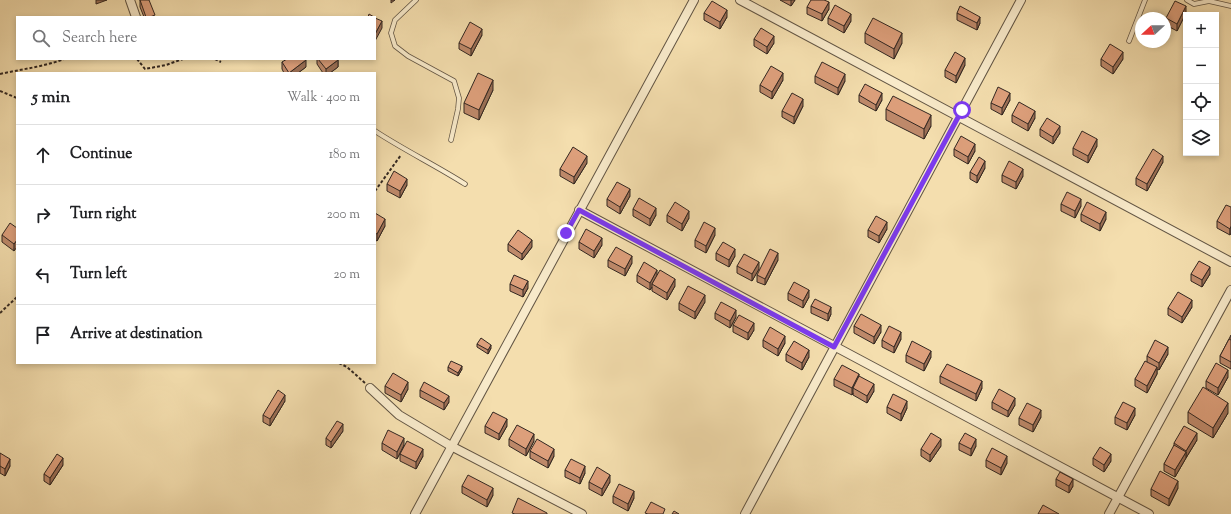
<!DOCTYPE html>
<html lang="en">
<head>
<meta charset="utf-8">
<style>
  body { margin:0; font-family:"Sorts Mill Goudy",serif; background:#f6f6f6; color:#202124 }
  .controls { position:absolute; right:12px; top:12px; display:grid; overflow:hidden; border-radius:0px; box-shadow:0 2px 6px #0003 }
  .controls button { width:36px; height:36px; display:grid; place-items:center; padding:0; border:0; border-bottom:1px solid #e0e0e0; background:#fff; color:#202124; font:20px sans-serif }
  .compass { position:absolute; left:1135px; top:12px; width:36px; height:36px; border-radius:50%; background:#fff; box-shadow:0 2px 6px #0003; rotate:249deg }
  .stop { position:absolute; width:12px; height:12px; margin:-9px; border:3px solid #7c3aed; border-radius:50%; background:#fff }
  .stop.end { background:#7c3aed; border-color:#fff; box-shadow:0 1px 4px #0008 }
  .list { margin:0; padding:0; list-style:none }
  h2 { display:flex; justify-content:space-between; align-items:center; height:52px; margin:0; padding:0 16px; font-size:17px }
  h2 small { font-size:13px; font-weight:400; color:#757577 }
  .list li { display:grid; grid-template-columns:26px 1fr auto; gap:12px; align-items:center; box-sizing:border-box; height:60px; padding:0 16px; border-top:1px solid #e0e0e0 }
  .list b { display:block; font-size:15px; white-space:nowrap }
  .list em { font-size:13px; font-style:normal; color:#757577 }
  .icon { flex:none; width:22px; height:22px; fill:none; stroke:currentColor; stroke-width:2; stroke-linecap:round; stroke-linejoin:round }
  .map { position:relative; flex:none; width:1231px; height:514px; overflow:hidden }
  .search { position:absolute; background:#fff; box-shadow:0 2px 6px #0003; left:16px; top:16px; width:360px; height:44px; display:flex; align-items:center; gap:10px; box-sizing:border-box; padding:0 14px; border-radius:0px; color:#757577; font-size:15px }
  .panel { position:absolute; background:#fff; box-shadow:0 2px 6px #0003; left:16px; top:72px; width:360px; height:292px; border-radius:0px }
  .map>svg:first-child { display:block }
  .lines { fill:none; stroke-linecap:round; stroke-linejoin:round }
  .service-casing { stroke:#625544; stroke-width:5.5 }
  .minor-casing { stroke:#625544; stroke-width:10 }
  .path { stroke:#322721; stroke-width:2; stroke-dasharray:3 2; stroke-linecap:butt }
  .service { stroke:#f8eaca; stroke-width:4 }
  .minor { stroke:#f8eaca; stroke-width:8 }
  .wall { fill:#be896a; stroke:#322721 }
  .shaded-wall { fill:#9b6f56; stroke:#322721 }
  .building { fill:#dd9f7b; stroke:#322721 }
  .route { stroke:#7c3aed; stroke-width:5 }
</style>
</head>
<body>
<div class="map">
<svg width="1231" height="514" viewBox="0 0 1231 514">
  <rect width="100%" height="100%" fill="#f4deae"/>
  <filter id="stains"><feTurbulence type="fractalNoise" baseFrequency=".005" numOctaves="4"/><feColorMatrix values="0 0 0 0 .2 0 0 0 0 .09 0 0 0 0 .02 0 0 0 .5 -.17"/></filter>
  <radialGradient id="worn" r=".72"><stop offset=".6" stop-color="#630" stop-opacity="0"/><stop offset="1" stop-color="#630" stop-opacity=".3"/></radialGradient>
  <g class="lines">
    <g class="service-casing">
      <g id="service">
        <path d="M416,0l-21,20 -4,13 4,13 13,10 46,25 5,17 -1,11 -7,31"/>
        <path d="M1187,0l7,4 15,-3 22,5"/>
        <path d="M1129,41l16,-41"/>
        <path d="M375,131c29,19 60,34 90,53"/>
      </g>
    </g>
    <g class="minor-casing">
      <g id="minor">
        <path d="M130,0l6,17"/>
        <path d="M740,0l491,262"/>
        <path d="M579,210l570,304"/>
        <path d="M370,388l29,27 52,31 131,68"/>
        <path d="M415,514l279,-514"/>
        <path d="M745,514l276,-514"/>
        <path d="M1109,514l122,-224"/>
      </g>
    </g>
    <g class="path">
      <path d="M137,59l8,10 21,-4 17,-6"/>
      <path d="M215,59l6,3"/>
      <path d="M0,74c22,-5 43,-7 64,-15"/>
      <path d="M0,91l17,7"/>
      <path d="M375,191l26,-36"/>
      <path d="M0,313l17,-16"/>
      <path d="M339,363l8,4 18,16"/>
    </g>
    <use href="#service" class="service"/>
    <use href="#minor" class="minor"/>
  </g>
  <g class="wall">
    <path d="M140,0l15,17h-11l-4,-10z"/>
    <path d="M780,0h15l-4,6z"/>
    <path d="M807,7l22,2 -7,12 -15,-7z"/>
    <path d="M704,13l23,4 -7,12 -16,-9z"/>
    <path d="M957,13l23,10 -3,7 -20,-10z"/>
    <path d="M1186,13l-9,18 -11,-6v-7z"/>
    <path d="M828,18l23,3 -7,12 -16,-9z"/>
    <path d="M865,33l37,10 -8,16 -29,-16z"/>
    <path d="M482,35l-11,21 -12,-7v-6z"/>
    <path d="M754,39l20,4 -7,11 -13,-8z"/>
    <path d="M317,59h21v8l-8,6h-7l-6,-9z"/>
    <path d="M1101,59h22l-10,15 -12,-8z"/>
    <path d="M282,62l24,5 -8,6h-14l-2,-4z"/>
    <path d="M965,65l-9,18 -11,-6v-7z"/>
    <path d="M815,76l30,5 -7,14 -23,-12z"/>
    <path d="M783,80l-11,19 -12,-7v-7z"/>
    <path d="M493,90l-14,30 -15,-7v-10z"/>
    <path d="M859,95l23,5 -6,11 -17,-9z"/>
    <path d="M1010,100l-8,15 -11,-6v-6z"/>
    <path d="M803,106l-9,18 -12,-7v-6z"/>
    <path d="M886,109l45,17 -7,13 -38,-19z"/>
    <path d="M1012,115l23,3 -7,13 -16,-9z"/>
    <path d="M1040,129l20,4 -7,11 -13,-8z"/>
    <path d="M1097,146l-9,17 -15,-8v-7z"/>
    <path d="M954,149l21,2 -7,13 -14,-8z"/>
    <path d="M1163,162l-16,29 -11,-6v-7z"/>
    <path d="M587,163l-13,21 -14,-8v-7z"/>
    <path d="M985,168l-8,15 -7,-4v-7z"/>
    <path d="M1002,175l21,1 -7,13 -14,-7z"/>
    <path d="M387,184l20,1 -7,13 -13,-7z"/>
    <path d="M630,196l-10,18 -13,-8v-7z"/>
    <path d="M1061,204l20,2 -6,12 -14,-7z"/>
    <path d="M1231,207l-1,28 -13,-7v-7z"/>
    <path d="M633,209l23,6 -6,11 -17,-10z"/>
    <path d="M375,213l10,13 -8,15 -2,-1z"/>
    <path d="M1081,214l25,5 -6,12 -19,-10z"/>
    <path d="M667,215l22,3 -7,13 -15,-9z"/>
    <path d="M17,228l-3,23 -12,-9v-7z"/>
    <path d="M887,229l-8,14 -11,-6v-7z"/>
    <path d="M715,235l-9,18 -11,-6v-7z"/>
    <path d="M579,242l23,3 -8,13 -15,-9z"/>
    <path d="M508,244l24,3 -10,13 -14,-9z"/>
    <path d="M716,253l19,3 -6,11 -13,-7z"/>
    <path d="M608,260l24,3 -7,13 -17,-9z"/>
    <path d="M778,260l-13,25 -8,-3v-7z"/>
    <path d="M737,266l22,3 -7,12 -15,-8z"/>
    <path d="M657,274l18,12 -8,14 -15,-9v-4l-2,3 -13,-8v-7z"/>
    <path d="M1191,274h19l-8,13 -11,-6z"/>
    <path d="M510,284l18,4 -5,9 -13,-6z"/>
    <path d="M788,293l21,4 -6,11 -15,-8z"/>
    <path d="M705,302l-10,17 -16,-9v-7z"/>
    <path d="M811,306l20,8 -3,7 -17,-8z"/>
    <path d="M1192,307l-10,16 -14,-8v-7z"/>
    <path d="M715,313l21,4 -6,11 -15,-9z"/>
    <path d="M733,325l21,5 -6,10 -15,-8z"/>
    <path d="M854,326l27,6 -7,12 -20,-11z"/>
    <path d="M1231,335v34l-11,-6v-7l9,-17z"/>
    <path d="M901,339l-7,14 -12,-6v-7z"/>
    <path d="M763,340l22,3 -7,13 -15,-9z"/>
    <path d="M477,344l14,4 -3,6 -11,-7z"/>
    <path d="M786,354l23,3 -7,13 -16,-9z"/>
    <path d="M1168,354l-9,16 -2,-1v5l-10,19 -12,-7v-7l12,-17v-6z"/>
    <path d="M906,355l25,2 -7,14 -18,-9z"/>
    <path d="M448,367l14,2 -4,7 -10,-5z"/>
    <path d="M940,376l42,12 -6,13 -36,-18z"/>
    <path d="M859,377l15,14 -7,12 -14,-8v-2l-1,2 -18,-9v-7z"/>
    <path d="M1228,377l-10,18 -12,-7v-7z"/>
    <path d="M385,386l23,3 -7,13 -16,-9z"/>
    <path d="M420,390l29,12 -5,8 -24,-13z"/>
    <path d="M285,401l-15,25 -7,-4v-7z"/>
    <path d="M992,402l23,3 -7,12 -16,-8z"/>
    <path d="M887,407l20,1 -6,13 -14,-8z"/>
    <path d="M1188,412l40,1 -15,25 -25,-15z"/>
    <path d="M1135,415l-8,15 -12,-6v-7z"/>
    <path d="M1041,417l-8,15 -14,-7v-7z"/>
    <path d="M485,426h22l-8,14 -14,-7z"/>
    <path d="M343,431l-12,17 -5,-3v-7z"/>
    <path d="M509,439l25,2 -8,15 -17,-10z"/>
    <path d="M1197,440l-11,18 -11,19 -11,-6v-7l10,-17v-4z"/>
    <path d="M382,443l22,2 -7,14 -15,-9z"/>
    <path d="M959,443l17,3 -5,10 -12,-6z"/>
    <path d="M941,446l-11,16 -9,-6v-7z"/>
    <path d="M530,451l24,5 -6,12 -18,-10z"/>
    <path d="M0,453l10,13 -5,10 -5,-3z"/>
    <path d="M400,454l23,2 -7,13 -16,-8z"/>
    <path d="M1093,458l18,3 -7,11 -11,-7z"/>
    <path d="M986,460l21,3 -6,12 -15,-8z"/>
    <path d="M63,465l-13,20 -6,-4v-7z"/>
    <path d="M565,470l20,3 -5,11 -15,-7z"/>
    <path d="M1056,479l17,7 -4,7 -13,-7z"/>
    <path d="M589,482h21l-8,14 -13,-7z"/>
    <path d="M462,486l31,9 -6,12 -25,-14z"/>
    <path d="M1178,488l-9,18 -18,-10v-7z"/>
    <path d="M613,496l21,2 -6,13 -15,-8z"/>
  </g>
  <g class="shaded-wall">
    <path d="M96,0h11l-11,4z"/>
    <path d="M391,0h4l-4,3z"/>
    <path d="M791,0h4l-4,6z"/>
    <path d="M829,2v7l-7,12v-7z"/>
    <path d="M1186,6v7l-9,18v-7z"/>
    <path d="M727,10v7l-7,12v-7z"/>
    <path d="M851,14v7l-7,12v-7z"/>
    <path d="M980,17v6l-3,7v-7z"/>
    <path d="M382,21v7l-7,13v-7z"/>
    <path d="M482,29v6l-11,21v-7z"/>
    <path d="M902,33v10l-8,16v-10z"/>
    <path d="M774,36v7l-7,11v-7z"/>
    <path d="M1123,52v7l-10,15v-7z"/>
    <path d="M965,58v7l-9,18v-7z"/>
    <path d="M306,60v7l-8,6h-9z"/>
    <path d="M338,60v7l-8,6h-4v-4z"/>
    <path d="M783,73v7l-11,19v-7z"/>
    <path d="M845,74v7l-7,14v-7z"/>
    <path d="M493,80v10l-14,30v-10z"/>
    <path d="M882,93v7l-6,11v-6z"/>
    <path d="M1010,93v7l-8,15v-7z"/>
    <path d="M803,99v7l-9,18v-7z"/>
    <path d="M1035,111v7l-7,13v-7z"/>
    <path d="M931,115v11l-7,13v-10z"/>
    <path d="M1060,126v7l-7,11v-7z"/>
    <path d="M1097,139v7l-9,17v-7z"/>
    <path d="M975,144v7l-7,13v-7z"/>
    <path d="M587,156v7l-13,21v-7z"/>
    <path d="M1163,156v6l-16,29v-7z"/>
    <path d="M985,161v7l-8,15v-7z"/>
    <path d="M1023,169v7l-7,13v-7z"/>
    <path d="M407,179v6l-7,13v-7z"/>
    <path d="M630,189v7l-10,18v-7z"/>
    <path d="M1081,199v7l-6,12v-7z"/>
    <path d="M656,208v7l-6,11v-7z"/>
    <path d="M689,211v7l-7,13v-7z"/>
    <path d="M1106,212v7l-6,12v-7z"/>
    <path d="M385,219v7l-8,15v-7z"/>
    <path d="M887,222v7l-8,14v-7z"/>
    <path d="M1231,226v7l-1,2v-6z"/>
    <path d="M715,228v7l-9,18v-7z"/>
    <path d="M602,238v7l-8,13v-7z"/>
    <path d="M17,240v7l-3,4v-7z"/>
    <path d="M532,240v7l-10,13v-6z"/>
    <path d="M735,249v7l-6,11v-7z"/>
    <path d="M778,253v7l-13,25v-6z"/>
    <path d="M632,256v7l-7,13v-7z"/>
    <path d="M759,262v7l-7,12v-7z"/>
    <path d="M1210,267v7l-8,13v-7z"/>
    <path d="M657,270v6l-5,8v3l-2,3v-7z"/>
    <path d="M675,279v7l-8,14v-7z"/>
    <path d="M528,281v7l-5,9v-7z"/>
    <path d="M809,290v7l-6,11v-7z"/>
    <path d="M705,295v7l-10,17v-7z"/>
    <path d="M1192,300v7l-10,16v-6z"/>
    <path d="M831,307v7l-3,7v-7z"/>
    <path d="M736,310v7l-6,11v-7z"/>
    <path d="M754,323v7l-6,10v-7z"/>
    <path d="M881,325v7l-7,12v-7z"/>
    <path d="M901,332v7l-7,14v-6z"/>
    <path d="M785,336v7l-7,13v-7z"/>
    <path d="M491,345v3l-3,6v-4z"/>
    <path d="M1168,347v7l-9,16v-7z"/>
    <path d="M809,350v7l-7,13v-7z"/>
    <path d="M931,351v6l-7,14v-7z"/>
    <path d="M462,366v3l-4,7v-3z"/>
    <path d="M1157,367v7l-10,19v-7z"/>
    <path d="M1228,370v7l-10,18v-7z"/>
    <path d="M859,374v7l-6,7v5l-1,2v-7z"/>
    <path d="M982,381v7l-6,13v-7z"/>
    <path d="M408,382v7l-7,13v-7z"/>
    <path d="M874,384v7l-7,12v-7z"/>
    <path d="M285,395v6l-15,25v-7z"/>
    <path d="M449,396v6l-5,8v-7z"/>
    <path d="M1015,398v7l-7,12v-6z"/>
    <path d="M907,401v7l-6,13v-7z"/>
    <path d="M1228,403v10l-15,25v-10z"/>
    <path d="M1135,408v7l-8,15v-7z"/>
    <path d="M1041,410v7l-8,15v-7z"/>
    <path d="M507,419v7l-8,14v-6z"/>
    <path d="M343,424v7l-12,17v-6z"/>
    <path d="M1197,433v7l-11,18v-7z"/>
    <path d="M534,434v7l-8,15v-7z"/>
    <path d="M404,438v7l-7,14v-7z"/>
    <path d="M941,439v7l-11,16v-7z"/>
    <path d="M976,439v7l-5,10v-7z"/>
    <path d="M423,449v7l-7,13v-7z"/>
    <path d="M554,449v7l-6,12v-7z"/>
    <path d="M1186,452v6l-11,19v-7z"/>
    <path d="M1111,454v7l-7,11v-7z"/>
    <path d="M1007,456v7l-6,12v-7z"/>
    <path d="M63,458v7l-13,20v-7z"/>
    <path d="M10,459v7l-5,10v-7z"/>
    <path d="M585,466v7l-5,11v-6z"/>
    <path d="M610,475v7l-8,14v-7z"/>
    <path d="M1073,479v7l-4,7v-7z"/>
    <path d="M1178,481v7l-9,18v-7z"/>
    <path d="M493,488v7l-6,12v-7z"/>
    <path d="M634,491v7l-6,13v-7z"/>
  </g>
  <g class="building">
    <path d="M140,0h9l6,15 -5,2h-4z"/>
    <path d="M811,0h13l5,2 -7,12 -15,-7z"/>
    <path d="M712,1l15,9 -7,12 -16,-9z"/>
    <path d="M1175,1l11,5 -9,18 -11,-6z"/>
    <path d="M835,5l16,9 -7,12 -16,-8z"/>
    <path d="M960,6l20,11 -3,6 -20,-10z"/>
    <path d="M369,14l5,3h-6z"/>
    <path d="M375,18l7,3 -7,13z"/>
    <path d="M873,18l29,15 -8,16 -29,-16z"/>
    <path d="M470,22l12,7 -11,20 -12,-6z"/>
    <path d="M761,28l13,8 -7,11 -13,-8z"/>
    <path d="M1110,44l13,8 -10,15 -12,-8z"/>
    <path d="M955,52l10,6 -9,18 -11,-6z"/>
    <path d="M287,59h19v1l-17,13 -7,-11z"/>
    <path d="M318,59h20v1l-12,9z"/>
    <path d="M822,62l23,12 -7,14 -23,-12z"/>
    <path d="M771,66l12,7 -11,19 -12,-7z"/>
    <path d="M478,73l15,7 -14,30 -15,-7z"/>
    <path d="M865,84l17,9 -6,12 -17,-10z"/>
    <path d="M998,87l12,6 -8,15 -11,-5z"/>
    <path d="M792,93l11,6 -9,18 -12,-6z"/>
    <path d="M893,96l38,19 -7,14 -38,-20z"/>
    <path d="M1019,102l16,9 -7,13 -16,-9z"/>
    <path d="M1047,118l13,8 -7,11 -13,-8z"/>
    <path d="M1082,131l15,8 -9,17 -15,-8z"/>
    <path d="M961,136l14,8 -7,13 -14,-8z"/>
    <path d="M573,147l14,9 -13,21 -14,-8z"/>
    <path d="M1153,149l10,7 -16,28 -11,-6z"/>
    <path d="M979,157l6,4 -8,15 -7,-4z"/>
    <path d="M1009,161l14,8 -7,13 -14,-7z"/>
    <path d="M394,171l13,8 -7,12 -13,-7z"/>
    <path d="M617,182l13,7 -10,18 -13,-8z"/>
    <path d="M1067,192l14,7 -6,12 -14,-7z"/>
    <path d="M639,198l17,10 -6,11 -17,-10z"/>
    <path d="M675,202l14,9 -7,13 -15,-9z"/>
    <path d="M1087,202l19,10 -6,12 -19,-10z"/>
    <path d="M1226,205l5,2v19l-1,3 -13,-8z"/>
    <path d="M375,213l10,6 -8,15 -2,-1z"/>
    <path d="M876,216l11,6 -8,14 -11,-6z"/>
    <path d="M704,222l11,6 -9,18 -11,-6z"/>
    <path d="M10,223l7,5v12l-3,4 -12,-9z"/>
    <path d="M586,229l16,9 -8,13 -15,-9z"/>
    <path d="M518,230l14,10 -10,14 -14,-10z"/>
    <path d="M723,242l12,7 -6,11 -13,-7z"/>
    <path d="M616,247l16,9 -7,13 -17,-9z"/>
    <path d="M770,249l8,4 -13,26 -8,-4z"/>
    <path d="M744,254l15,8 -7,12 -15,-8z"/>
    <path d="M1199,261l11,6 -8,13 -11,-6z"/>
    <path d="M644,262l13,8 -7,13 -13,-8z"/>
    <path d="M660,270l15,9 -8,14 -15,-9z"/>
    <path d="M514,275l14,6 -5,9 -13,-6z"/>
    <path d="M794,282l15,8 -6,11 -15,-8z"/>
    <path d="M688,286l17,9 -10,17 -16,-9z"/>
    <path d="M1178,292l14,8 -10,17 -14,-9z"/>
    <path d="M815,299l16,8 -3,7 -17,-8z"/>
    <path d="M721,302l15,8 -6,11 -15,-8z"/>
    <path d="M861,314l20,11 -7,12 -20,-11z"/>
    <path d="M739,315l15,8 -6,10 -15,-8z"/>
    <path d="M889,326l12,6 -7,15 -12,-7z"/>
    <path d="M770,327l15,9 -7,13 -15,-9z"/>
    <path d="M481,338l10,7 -3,5 -11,-6z"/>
    <path d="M1229,339l2,1v22l-11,-6z"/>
    <path d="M1155,340l13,7 -9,16 -12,-7z"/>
    <path d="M794,341l15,9 -7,13 -16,-9z"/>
    <path d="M912,341l19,10 -7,13 -18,-9z"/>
    <path d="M451,361l11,5 -4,7 -10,-6z"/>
    <path d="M1145,361l12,6 -10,19 -12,-7z"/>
    <path d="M1216,363l12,7 -10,18 -12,-7z"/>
    <path d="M947,364l35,17 -6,13 -36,-18z"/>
    <path d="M842,365l17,9 -7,14 -18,-9z"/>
    <path d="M393,373l15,9 -7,13 -16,-9z"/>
    <path d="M859,376l15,8 -7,12 -14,-8z"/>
    <path d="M424,382l25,14 -5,7 -24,-13z"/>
    <path d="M1203,387l25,16 -15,25 -25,-16z"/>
    <path d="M999,389l16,9 -7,13 -16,-9z"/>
    <path d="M278,390l7,5 -15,24 -7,-4z"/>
    <path d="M893,394l14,7 -6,13 -14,-7z"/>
    <path d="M1123,402l12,6 -8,15 -12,-6z"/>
    <path d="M1027,403l14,7 -8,15 -14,-7z"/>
    <path d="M493,412l14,7 -8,15 -14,-8z"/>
    <path d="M337,421l6,3 -12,18 -5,-4z"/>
    <path d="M517,425l17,9 -8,15 -17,-10z"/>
    <path d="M1184,426l13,7 -11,18 -12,-8z"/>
    <path d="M388,430l16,8 -7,14 -15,-9z"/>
    <path d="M931,433l10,6 -11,16 -9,-6z"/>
    <path d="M965,433l11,6 -5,10 -12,-6z"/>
    <path d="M537,439l17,10 -6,12 -18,-10z"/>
    <path d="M407,441l16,8 -7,13 -16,-8z"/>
    <path d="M1174,445l12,7 -11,18 -11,-6z"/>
    <path d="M1100,447l11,7 -7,11 -11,-7z"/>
    <path d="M992,448l15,8 -6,12 -15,-8z"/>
    <path d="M0,453l10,6 -5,10 -5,-3z"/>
    <path d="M57,454l6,4 -13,20 -6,-4z"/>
    <path d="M571,459l14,7 -5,12 -15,-8z"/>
    <path d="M597,467l13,8 -8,14 -13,-7z"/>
    <path d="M1160,471l18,10 -9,18 -18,-10z"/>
    <path d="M1060,472l13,7 -4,7 -13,-7z"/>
    <path d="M468,475l25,13 -6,12 -25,-14z"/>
    <path d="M619,484l15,7 -6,13 -15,-8z"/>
    <path d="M518,498l29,15v1h-32l-3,-1z"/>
    <path d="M651,502l14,7 -2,5h-15l-3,-1z"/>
    <path d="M1043,505l16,9h-21z"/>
    <path d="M674,511l5,3h-7z"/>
  </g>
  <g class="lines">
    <path class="route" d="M566,233l13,-23 255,137 128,-237"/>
  </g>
  <rect width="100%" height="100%" filter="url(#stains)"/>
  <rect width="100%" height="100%" fill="url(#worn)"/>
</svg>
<div class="controls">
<button>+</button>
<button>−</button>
<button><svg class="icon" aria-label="locate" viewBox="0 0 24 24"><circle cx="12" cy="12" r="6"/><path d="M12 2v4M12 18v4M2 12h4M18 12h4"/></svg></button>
<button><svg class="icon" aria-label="layers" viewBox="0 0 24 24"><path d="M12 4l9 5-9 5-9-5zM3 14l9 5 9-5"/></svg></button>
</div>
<svg class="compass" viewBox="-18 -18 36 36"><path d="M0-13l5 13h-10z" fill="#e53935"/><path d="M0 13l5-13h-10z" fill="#757577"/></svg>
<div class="stop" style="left:962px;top:110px"></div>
<div class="stop end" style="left:566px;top:233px"></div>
<div class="search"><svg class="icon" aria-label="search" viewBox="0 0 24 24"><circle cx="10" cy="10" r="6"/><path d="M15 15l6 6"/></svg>Search here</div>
<section class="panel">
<h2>5 min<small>Walk · 400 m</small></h2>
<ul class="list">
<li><svg class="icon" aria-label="ahead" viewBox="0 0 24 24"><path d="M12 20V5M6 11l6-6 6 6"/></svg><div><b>Continue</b></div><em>180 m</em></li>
<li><svg class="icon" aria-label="right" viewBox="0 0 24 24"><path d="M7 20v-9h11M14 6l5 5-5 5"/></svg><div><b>Turn right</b></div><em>200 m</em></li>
<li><svg class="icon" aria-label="left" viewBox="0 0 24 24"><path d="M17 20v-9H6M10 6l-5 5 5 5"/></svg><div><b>Turn left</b></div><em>20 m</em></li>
<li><svg class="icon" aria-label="arrive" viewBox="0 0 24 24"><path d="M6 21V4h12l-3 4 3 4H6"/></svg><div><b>Arrive at destination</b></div></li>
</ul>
</section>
</div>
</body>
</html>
